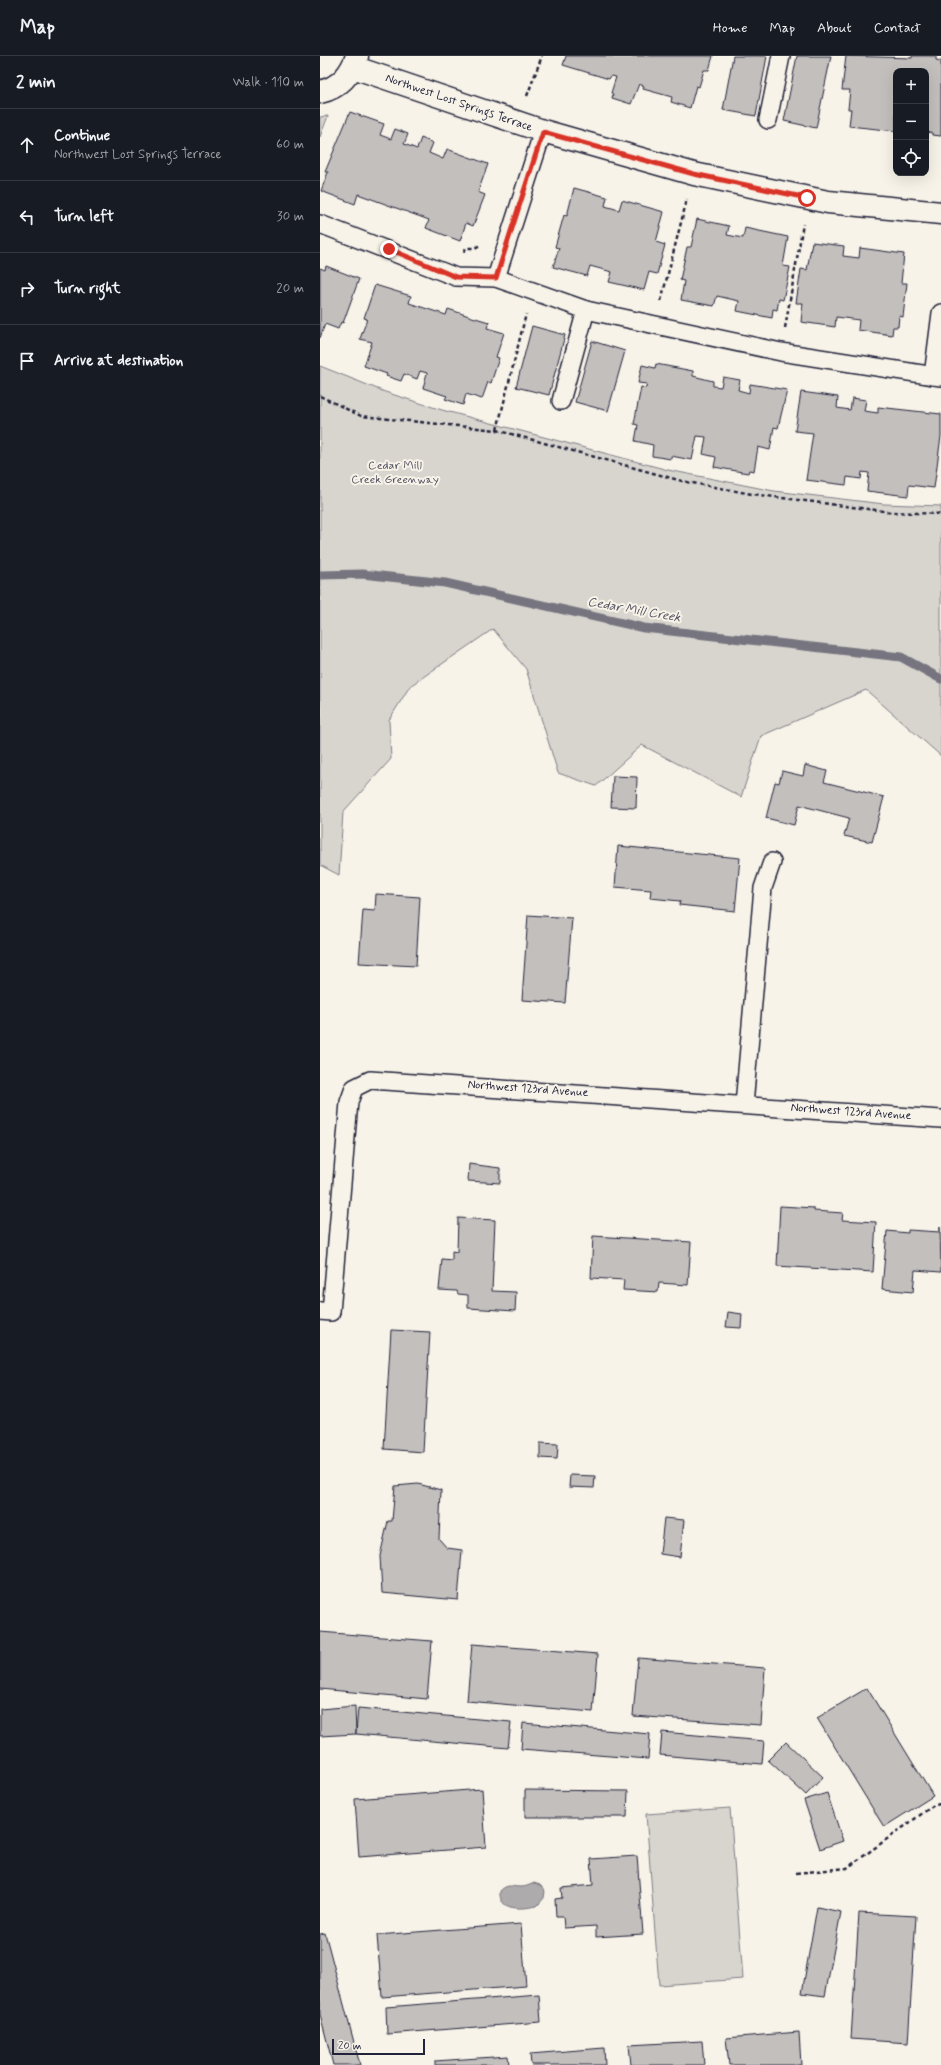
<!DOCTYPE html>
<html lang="en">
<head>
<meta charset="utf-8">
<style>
  body { margin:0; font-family:Mynerve,sans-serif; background:#20242c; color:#f1f3f6 }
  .controls { position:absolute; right:12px; top:12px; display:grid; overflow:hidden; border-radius:8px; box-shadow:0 4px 16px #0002 }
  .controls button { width:36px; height:36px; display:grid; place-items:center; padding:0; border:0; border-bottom:1px solid #363941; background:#171b24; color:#f1f3f6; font:20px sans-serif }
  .scale { position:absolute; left:12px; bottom:10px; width:93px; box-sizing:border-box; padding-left:4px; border:2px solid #22223b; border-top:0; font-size:11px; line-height:14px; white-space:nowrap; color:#22223b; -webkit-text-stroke:3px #f7f3e8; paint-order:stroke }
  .stop { position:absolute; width:12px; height:12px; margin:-9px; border:3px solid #d93025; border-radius:50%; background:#fff }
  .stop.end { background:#d93025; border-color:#fff; box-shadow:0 1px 4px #0008 }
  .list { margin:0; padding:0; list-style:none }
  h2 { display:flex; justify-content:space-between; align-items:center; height:52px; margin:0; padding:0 16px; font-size:17px }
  h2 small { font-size:13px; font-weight:400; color:#9ea1a6 }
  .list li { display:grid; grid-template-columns:26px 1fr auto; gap:12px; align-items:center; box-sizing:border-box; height:72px; padding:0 16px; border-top:1px solid #363941 }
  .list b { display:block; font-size:15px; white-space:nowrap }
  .list p { margin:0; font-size:13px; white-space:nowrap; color:#9ea1a6 }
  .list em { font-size:13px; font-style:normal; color:#9ea1a6 }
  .icon { flex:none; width:22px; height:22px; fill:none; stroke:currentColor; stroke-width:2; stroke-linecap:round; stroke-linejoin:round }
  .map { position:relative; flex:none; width:621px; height:2009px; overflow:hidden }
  header { display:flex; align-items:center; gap:24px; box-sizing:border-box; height:56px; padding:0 20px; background:#171b24; border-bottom:1px solid #363941 }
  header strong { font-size:19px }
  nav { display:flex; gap:22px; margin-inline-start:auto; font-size:14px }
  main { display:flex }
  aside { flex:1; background:#171b24 }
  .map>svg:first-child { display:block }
  .green { fill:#d8d5cf; stroke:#7d7c85 }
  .water { fill:#aeabad; stroke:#76747f }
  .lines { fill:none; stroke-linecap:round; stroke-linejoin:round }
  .stream { stroke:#76747f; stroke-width:9 }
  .building { fill:#c2bfbd; stroke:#22223b }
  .lane-casing { stroke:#22223b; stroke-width:20 }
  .street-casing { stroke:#22223b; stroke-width:25 }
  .path { stroke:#22223b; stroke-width:2.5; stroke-dasharray:4 3; stroke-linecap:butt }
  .lane { stroke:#f7f3e8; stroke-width:17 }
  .street { stroke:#f7f3e8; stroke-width:22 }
  .route { stroke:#d93025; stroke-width:5 }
  .labels { text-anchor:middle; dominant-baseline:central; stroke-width:4; stroke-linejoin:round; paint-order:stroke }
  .street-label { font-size:12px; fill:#22223b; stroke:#f7f3e8 }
  .park-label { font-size:12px; fill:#504f60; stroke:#f7f3e8 }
  .water-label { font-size:13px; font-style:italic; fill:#535263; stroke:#f7f3e8 }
</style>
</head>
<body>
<header>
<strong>Map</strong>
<nav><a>Home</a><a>Map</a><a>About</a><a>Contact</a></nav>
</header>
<main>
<aside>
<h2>2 min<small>Walk · 110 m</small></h2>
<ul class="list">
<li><svg class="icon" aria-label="ahead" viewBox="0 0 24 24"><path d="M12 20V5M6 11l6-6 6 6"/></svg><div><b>Continue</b><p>Northwest Lost Springs Terrace</p></div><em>60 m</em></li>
<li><svg class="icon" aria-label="left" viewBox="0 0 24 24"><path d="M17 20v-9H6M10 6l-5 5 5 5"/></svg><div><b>Turn left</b></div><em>30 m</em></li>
<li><svg class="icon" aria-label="right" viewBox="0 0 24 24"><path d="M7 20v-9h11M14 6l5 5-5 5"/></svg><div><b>Turn right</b></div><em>20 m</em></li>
<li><svg class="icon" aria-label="arrive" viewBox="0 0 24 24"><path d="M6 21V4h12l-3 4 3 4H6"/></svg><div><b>Arrive at destination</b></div></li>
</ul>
</aside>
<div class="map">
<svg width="621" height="2009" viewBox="0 0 621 2009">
  <rect width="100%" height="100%" fill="#f7f3e8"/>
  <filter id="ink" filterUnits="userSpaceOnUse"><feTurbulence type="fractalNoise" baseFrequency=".025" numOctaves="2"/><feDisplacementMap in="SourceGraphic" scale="8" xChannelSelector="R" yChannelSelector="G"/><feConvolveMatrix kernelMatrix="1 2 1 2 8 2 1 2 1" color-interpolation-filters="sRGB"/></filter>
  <g filter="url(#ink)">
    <g class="green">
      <path d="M8,60l-8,21v-20z"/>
      <path d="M0,310l65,26 57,18 226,60 106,21 110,13 57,2v250l-75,-66 -105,46 -20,61 -99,-52 -46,41 -38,-13 -32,-104 -33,-40 -83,57 -21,34 2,39 -48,53 -4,63 -19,-10z"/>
      <path d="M410,1752l13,171 -84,6 -13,-171z"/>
    </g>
    <path class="water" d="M214,1827l6,2 5,6 -1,7 -7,8c-14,3 -39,6 -37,-15 8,-8 11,-4 21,-4 4,0 9,-2 13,-4z"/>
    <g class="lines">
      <path class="stream" d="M0,519l42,-1 83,9 199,45 257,29 40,22"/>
    </g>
    <g class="building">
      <path d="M246,0h147l-4,14h-5l-5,17 -3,-1 -6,22 -19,-6 1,-5 -29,-8 1,-3 -5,-2 -8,20 -19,-6 1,-4 -2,-1 5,-16 -5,-1 -2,3 -46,-14z"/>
      <path d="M413,0h34l-11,60 -33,-6z"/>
      <path d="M477,0h34l-15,72 -32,-7z"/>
      <path d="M526,0l66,2v-2h24v4l5,1v75l-9,-1v-2l-5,-1 -1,9v-70h-30v60l-47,-5 2,-17h-3l2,-19h-8z"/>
      <path d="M30,56l34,12 -4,11 11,4 4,-10 13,5 -4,10 13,5 4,-11 12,5 -4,10 14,6 4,-10 41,15 -10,28 7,3 -12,31 -7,-3 -6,18 -34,-13 3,-8 -71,-26 -3,10 -34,-13 7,-19h-3z"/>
      <path d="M254,132l33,9 -2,9 14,4 3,-10 42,12 -8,30 9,3 -8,29 -8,-2 -5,18 -35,-8 3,-10 -22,-6 -3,10 -34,-9 6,-19 -4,-1 9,-32 3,1z"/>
      <path d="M377,163l32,7 -2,9 16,3 2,-10 43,9 -5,29 7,1 -7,33 -4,-1 -2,11 -4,-1 -1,9 -35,-7 2,-10 -22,-5 -3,10 -33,-6 3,-19 -4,-1 7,-33h4z"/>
      <path d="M492,186l32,4 -1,10 16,2 1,-10 44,6 -3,29h6l-4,34 -4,-1 -1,11h-5l-1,8 -34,-5 1,-10 -23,-3 -1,10 -34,-5 2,-19h-7l5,-34 6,1z"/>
      <path d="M6,210l33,13 -16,44 -2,-1 -3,7 -13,-5 -5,14v-70l5,2z"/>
      <path d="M55,229l36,11 -2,7 37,12 2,-6 24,8 17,5 -2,6 17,5 -8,24 3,1 -8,25 -3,-1 -6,17 -16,-5 -3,11 -18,-6 2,-3 -24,-8 4,-15 -7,-2 -3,8 -13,-5 -3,7 -15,-5 1,-2 -23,-8 8,-24 -12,-3 7,-20 -3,-1z"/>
      <path d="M212,270l33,9 -16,60 -33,-8z"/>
      <path d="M272,285l33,10 -17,60 -33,-9z"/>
      <path d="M336,308l37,7v5l20,5v5l8,1 2,-10 17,3 -2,10 11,3 1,-9 37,6 -9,38 -4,-1 -4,23 -12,-3 -4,24 -5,-1 -1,3 -34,-6 2,-10 -13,-3 3,-17 -9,-1 -5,24 -21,-4v3l-19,-3 1,-11 -18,-4 3,-16 -4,-1 7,-37 5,1 1,-4 -9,-1 4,-18 13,3z"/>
      <path d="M481,336l37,5 -1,11 13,2 2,-12 14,2 -2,11 14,2v-6l63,7v22l-7,52 -25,-3 -1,11 -41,-5 2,-18 -7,-1 -1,7 -14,-2 -1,8 -40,-5 7,-47 -18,-2z"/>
      <path d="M485,709l22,6 -3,11 60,15 -12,45 -28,-6 5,-18 -50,-13 -5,20 -28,-7 9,-36 4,1 3,-12 21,5z"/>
      <path d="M293,720l24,1 -1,31 -25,-1z"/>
      <path d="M298,790l122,12 -5,53 -56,-6 1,-4 -30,-3 1,-8 -36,-3z"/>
      <path d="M56,838l44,3 -4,69 -57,-3 4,-53 12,1z"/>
      <path d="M208,859l44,3 -7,85 -43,-3z"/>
      <path d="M149,1108l31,4v15l-32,-2z"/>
      <path d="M460,1150l34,2v3l29,2 -1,7 34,2 -3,50 -96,-6z"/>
      <path d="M138,1162l37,2 -3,71 24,1 -1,19 -47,-3v-13l-10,-1 -1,-3 -18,-1 3,-31 10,1v-9l5,1z"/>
      <path d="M620,1171l1,45 -26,-2 -2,22 -31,-3 5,-58 21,2v-3l32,2z"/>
      <path d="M273,1180l98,6 -3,43 -29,-2 -1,9 -35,-2 1,-10 -33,-2z"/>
      <path d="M408,1256l14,2 -1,14 -15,-1z"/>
      <path d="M71,1274l39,2 -7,120 -39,-3z"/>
      <path d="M220,1387l18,1 -1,15 -17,-1z"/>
      <path d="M250,1419l25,1 -1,12 -25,-1z"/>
      <path d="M98,1428l23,6 -2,49 8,9 15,2 -4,50 -76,-7 -2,-37 8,-35h4l3,-35z"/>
      <path d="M344,1462l20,2 -4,37 -20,-3z"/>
      <path d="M0,1576l112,9 -5,58 -107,-10z"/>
      <path d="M152,1588l126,10 -5,58 -126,-11z"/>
      <path d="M318,1602l127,10 -4,57 -128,-9z"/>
      <path d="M547,1632l66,108 -49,31 -67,-109z"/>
      <path d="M35,1650l1,28 -36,2v-27z"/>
      <path d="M38,1652l153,14 -3,26 -152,-14z"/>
      <path d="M203,1667l127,11 -2,25 -127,-10z"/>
      <path d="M342,1676l102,9 -2,23 -102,-9z"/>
      <path d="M466,1686l37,35 -17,18 -38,-35z"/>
      <path d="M162,1733l4,58 -127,10 -4,-58z"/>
      <path d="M205,1734l103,1 -1,26h-102z"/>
      <path d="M507,1737l16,48 -23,8 -16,-49z"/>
      <path d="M317,1800l6,78 -47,3v-11l-32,2 -1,-12h-7l-1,-17 7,-1 -1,-10 32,-3 -2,-26z"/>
      <path d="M497,1851l24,5 -16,84 -23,-3z"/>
      <path d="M539,1857l57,3 -8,127 -57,-4z"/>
      <path d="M201,1868l5,62 -144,11 -5,-62z"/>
      <path d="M5,1877l35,132h-27l-13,-51v-80z"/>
      <path d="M219,1939l2,27 -154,12 -1,-27z"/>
      <path d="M479,1976l2,33h-72l-3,-27z"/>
      <path d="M382,1985l2,24h-73l-2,-20z"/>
      <path d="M284,1992l1,17h-74l-1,-11z"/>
      <path d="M188,2000l1,9h-74v-4z"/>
    </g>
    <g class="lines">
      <g class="lane-casing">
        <g id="lane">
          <path d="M448,64l13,-64"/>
          <path d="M0,168l136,53 40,1 90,32 195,42 160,25"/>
          <path d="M176,222l47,-147"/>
          <path d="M613,320l8,-63"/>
          <path d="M241,345l25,-91"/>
          <path d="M424,1049l19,-217 9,-26"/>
          <path d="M0,1255l11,1 18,-210 5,-14 16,-8 571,39"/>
        </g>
      </g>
      <g class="street-casing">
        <g id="street">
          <path d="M33,11l190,64 151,43 134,28 113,11"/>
          <path d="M0,36c19,-4 31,-18 37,-36"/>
        </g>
      </g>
      <g class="path">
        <path d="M207,40l15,-40"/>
        <path d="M144,196l2,-4h9l5,-3"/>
        <path d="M341,245l26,-102"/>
        <path d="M465,272l18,-104"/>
        <path d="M0,340l41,20 136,14 185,51 70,13 139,18 50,2"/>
        <path d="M177,374l29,-116"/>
        <path d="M476,1817l51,-5 87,-63 7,-1"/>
      </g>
      <use href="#lane" class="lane"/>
      <use href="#street" class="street"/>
    </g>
  </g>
  <g class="lines" filter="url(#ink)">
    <path class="route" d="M69,193l67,28 40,1 47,-146 151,42 113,24"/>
  </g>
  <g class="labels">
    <g class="street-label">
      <text transform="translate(139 47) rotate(19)">Northwest Lost Springs Terrace</text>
      <text transform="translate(208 1033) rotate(4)">Northwest 123rd Avenue</text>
      <text transform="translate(531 1056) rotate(4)">Northwest 123rd Avenue</text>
    </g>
    <g class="park-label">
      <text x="75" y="410">Cedar Mill<tspan x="75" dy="14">Creek Greenway</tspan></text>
    </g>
    <g class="water-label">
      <text transform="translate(314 554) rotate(10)">Cedar Mill Creek</text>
    </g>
  </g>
</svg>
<div class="controls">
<button>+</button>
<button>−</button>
<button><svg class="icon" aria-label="locate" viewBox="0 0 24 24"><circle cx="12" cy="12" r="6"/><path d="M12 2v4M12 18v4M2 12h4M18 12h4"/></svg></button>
</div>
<div class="scale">20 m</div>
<div class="stop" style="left:487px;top:142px"></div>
<div class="stop end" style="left:69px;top:193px"></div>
</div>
</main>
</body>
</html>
